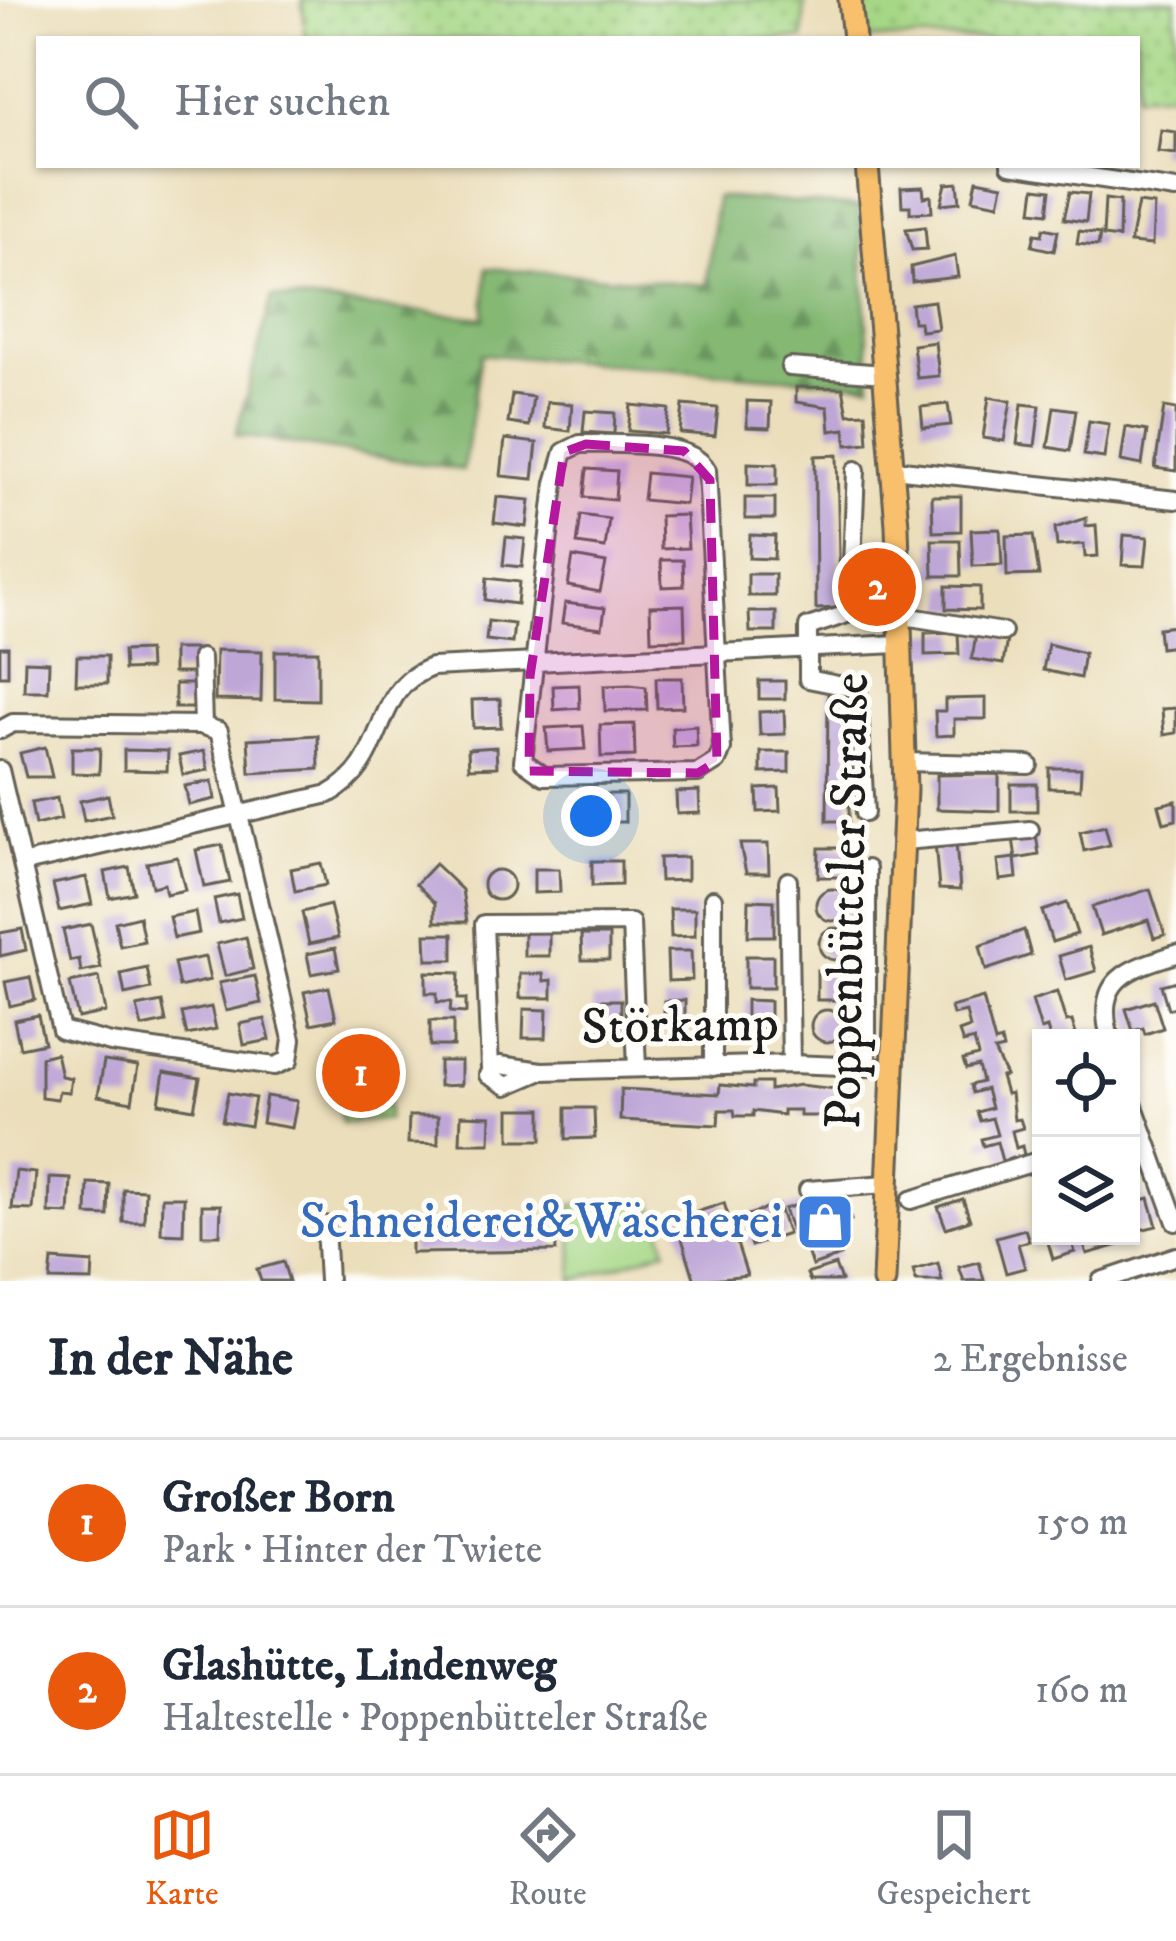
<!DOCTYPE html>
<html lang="de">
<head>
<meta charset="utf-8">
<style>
  body { margin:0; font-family:"IM FELL DW Pica",serif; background:#f6f6f7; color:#1f2937 }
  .controls { position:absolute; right:36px; bottom:36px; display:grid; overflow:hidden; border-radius:0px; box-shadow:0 3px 9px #0004 }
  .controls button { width:108px; height:108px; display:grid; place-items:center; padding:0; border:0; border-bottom:3px solid #e0e1e3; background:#fff; color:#1f2937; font:60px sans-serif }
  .you { position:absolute; left:591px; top:816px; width:42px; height:42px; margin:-30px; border:9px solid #fff; border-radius:50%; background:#1a73e8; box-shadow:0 0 0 18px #1a73e833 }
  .badge { display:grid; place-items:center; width:78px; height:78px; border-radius:50%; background:#ea580c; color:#fff; font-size:39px; font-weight:700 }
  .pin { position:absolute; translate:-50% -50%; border:6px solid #fff; box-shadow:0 3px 12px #0006 }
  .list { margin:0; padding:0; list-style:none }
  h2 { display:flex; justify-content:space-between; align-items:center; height:156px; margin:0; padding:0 48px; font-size:51px }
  h2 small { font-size:39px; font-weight:400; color:#747a83 }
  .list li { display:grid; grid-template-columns:78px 1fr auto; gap:36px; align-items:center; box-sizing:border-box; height:168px; padding:0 48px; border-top:3px solid #e0e1e3 }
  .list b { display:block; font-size:45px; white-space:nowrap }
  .list p { margin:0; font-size:39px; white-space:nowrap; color:#747a83 }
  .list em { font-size:39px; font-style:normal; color:#747a83 }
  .icon { flex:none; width:66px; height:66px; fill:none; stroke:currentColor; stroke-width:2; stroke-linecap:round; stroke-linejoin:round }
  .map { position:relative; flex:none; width:1176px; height:1281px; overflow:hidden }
  .search { position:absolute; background:#fff; box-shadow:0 3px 9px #0004; left:36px; right:36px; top:36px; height:132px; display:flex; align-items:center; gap:30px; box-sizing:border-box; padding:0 42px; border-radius:0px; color:#747a83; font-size:45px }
  .sheet { height:492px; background:#fff }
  nav { display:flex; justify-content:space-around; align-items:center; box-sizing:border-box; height:168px; border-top:3px solid #e0e1e3; background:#fff; font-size:33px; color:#747a83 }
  nav a { display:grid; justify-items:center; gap:6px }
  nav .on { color:#ea580c }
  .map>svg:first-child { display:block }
  .grass { fill:url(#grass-dots); stroke:#617a51; stroke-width:3 }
  .forest { fill:url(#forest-firs); stroke:#506a48; stroke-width:3 }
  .park { fill:#a6d786; stroke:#617a51; stroke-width:3 }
  .building { fill:#bea6d7 }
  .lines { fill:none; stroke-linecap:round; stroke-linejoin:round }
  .minor-casing { stroke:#646054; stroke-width:22 }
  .major-casing { stroke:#646054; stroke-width:27 }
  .minor { stroke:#fff; stroke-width:16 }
  .major { stroke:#f8bf6c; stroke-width:21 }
  .marked { fill:#b5179e; fill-opacity:0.2; stroke:#b5179e; stroke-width:9; stroke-dasharray:24 15; stroke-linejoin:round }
  .labels { text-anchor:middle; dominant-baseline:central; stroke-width:10; stroke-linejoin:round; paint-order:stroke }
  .street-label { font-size:51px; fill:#1c1c1c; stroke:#fdfcf7 }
  .shop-label { font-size:51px; fill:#366cbe; stroke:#fdfcf7; text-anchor:end }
</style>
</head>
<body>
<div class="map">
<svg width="1176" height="1281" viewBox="0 0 1176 1281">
  <defs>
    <pattern id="grass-dots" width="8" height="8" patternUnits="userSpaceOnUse" patternTransform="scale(3)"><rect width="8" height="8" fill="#a6d786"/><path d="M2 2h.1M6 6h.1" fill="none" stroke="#8eb873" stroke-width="1.8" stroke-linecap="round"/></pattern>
    <pattern id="forest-firs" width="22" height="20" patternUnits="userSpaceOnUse" patternTransform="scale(3)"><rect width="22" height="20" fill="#84b873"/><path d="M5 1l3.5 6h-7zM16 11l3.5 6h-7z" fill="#6b955e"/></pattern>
  </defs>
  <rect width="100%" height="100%" fill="#fdfcf7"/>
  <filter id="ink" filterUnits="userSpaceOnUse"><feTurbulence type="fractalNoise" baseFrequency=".00833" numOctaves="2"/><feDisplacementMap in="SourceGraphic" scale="24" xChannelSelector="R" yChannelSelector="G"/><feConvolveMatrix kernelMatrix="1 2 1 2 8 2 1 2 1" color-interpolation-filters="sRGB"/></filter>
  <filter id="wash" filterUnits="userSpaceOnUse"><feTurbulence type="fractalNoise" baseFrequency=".004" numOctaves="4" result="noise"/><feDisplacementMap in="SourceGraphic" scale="48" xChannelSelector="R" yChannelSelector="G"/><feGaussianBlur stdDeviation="2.7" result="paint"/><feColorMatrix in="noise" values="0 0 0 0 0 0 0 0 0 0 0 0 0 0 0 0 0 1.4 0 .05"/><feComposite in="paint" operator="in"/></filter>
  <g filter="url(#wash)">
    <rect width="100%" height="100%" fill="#ebdebb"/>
    <g class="grass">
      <path d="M302,0h503l-2,39h-497z"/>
      <path d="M863,0h313v92l-39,3v-56h-271z"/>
    </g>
    <path class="forest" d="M716,197l143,10 12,177 -390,-30 -18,116 -227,-35 36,-138 212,21 3,-50 220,17z"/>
    <g class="park">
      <path d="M354,1039l32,25 2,55 -46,4 -10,-42z"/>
      <path d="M652,1201l15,48 -94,32 -1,-76z"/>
    </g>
    <g id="blocks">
      <g class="building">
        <path d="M1161,130l15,2v22l-18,-2z"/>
        <path d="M977,180l26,5 -4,19 -26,-5z"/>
        <path d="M958,183l2,19 -19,2 5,-20z"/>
        <path d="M923,187l1,10 7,-1 1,16 -22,1v-7h-8l-1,-18z"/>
        <path d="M1035,188l16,2 -3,23 -16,-2z"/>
        <path d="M1070,192l19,2 -3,28 -22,-3z"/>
        <path d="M1105,199l15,2 -1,37 -16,-2z"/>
        <path d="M1138,203l16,2 -2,40 -22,-2z"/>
        <path d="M925,227l2,22 -15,1 -6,-21z"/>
        <path d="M1044,228l14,3 -4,20 -22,-5 3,-12 7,1z"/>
        <path d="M1079,231l21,3 -2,12 -21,-2z"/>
        <path d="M955,256l3,21 -46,5 -1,-15z"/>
        <path d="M934,301l4,28 -17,2 -1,-9h-7l-2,-18z"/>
        <path d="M935,342l4,34 -22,2 -4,-33z"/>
        <path d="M796,387l47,1 5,26 18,-1 2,30 -21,2 -2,-16 -15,2 -2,-24 -32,-5z"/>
        <path d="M512,394l21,3 -4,29 -21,-3z"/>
        <path d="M989,397l22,4 -7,40 -21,-3z"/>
        <path d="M747,401l24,1 -1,26 -23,-1z"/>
        <path d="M547,402l25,2 -2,27 -25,-3z"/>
        <path d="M948,404l3,21 -28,3 -2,-21z"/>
        <path d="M1022,404l18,2 -5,40 -18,-2z"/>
        <path d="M631,405l38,4 -3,25 -38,-3z"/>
        <path d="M683,405l35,3 -3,28 -35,-3z"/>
        <path d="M1054,407l22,3 -6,41 -22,-4z"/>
        <path d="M1164,407l12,2v62l-21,-3z"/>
        <path d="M585,411l30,2 -1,21 -31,-2z"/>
        <path d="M1089,421l20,3 -5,34 -20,-3z"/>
        <path d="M1126,427l21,4 -5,34 -21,-4z"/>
        <path d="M505,439l32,4 -4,36 -32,-3z"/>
        <path d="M837,455l3,153 -24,1 -1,-153z"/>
        <path d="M748,463l29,1v21h-29z"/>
        <path d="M587,469l30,2 -2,29 -31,-3z"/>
        <path d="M646,473l42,4 -3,27 -42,-4z"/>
        <path d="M932,496h29v35l-28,1z"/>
        <path d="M497,497l33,3 -3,27 -33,-4z"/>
        <rect x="745" y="498" width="30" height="21"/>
        <path d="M581,515l28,4 -4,29 -28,-4z"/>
        <path d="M686,515l2,33 -27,1 -1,-33z"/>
        <path d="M1086,518v8l10,-1 2,31 -13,1 -1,-13 -27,2 -2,-18z"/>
        <path d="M1000,529l2,36 -29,1 -2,-36z"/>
        <path d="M750,535l25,1 -1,23 -25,-1z"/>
        <path d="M1033,535l6,40 -32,1 -1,-40z"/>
        <path d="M1124,535l24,2 -3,29 -23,-1z"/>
        <path d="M506,537l19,2 -3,28 -19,-2z"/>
        <path d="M932,540h28l1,36h-28z"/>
        <path d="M573,557l33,6 -6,29 -32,-6z"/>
        <path d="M661,560h22l1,26 -22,1z"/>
        <rect x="748" y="574" width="27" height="22"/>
        <path d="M487,578l32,4 -2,22 -32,-4z"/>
        <path d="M946,586l34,1v23l-34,-1z"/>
        <path d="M565,603l40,5 -3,20 -40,-5z"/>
        <path d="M684,605l1,34 -34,1 -1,-34z"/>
        <path d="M749,612h27v20h-26z"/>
        <path d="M488,621l26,3 -2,19 -26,-3z"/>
        <path d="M1176,626v20l-16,2 -2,-20z"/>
        <path d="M958,632l1,22 -34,1v-22z"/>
        <path d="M976,634l31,5 -4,25 -31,-5z"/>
        <path d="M1048,644l36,9 -4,25 -37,-8z"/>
        <rect x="0" y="647" width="8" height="29"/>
        <rect x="173" y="649" width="25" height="24"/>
        <path d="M148,650l1,19 -25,1 -1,-19z"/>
        <path d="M216,650l46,1 -1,50 -46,-1z"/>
        <path d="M275,651h43v49l-43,-1z"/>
        <path d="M77,656h30v28h-31z"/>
        <path d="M25,661l24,1 -1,29h-24z"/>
        <path d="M656,678h26l1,29 -26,1z"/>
        <rect x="759" y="681" width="26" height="18"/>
        <path d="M175,684h22l1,24h-23z"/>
        <path d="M579,685l1,23 -26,2 -1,-24z"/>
        <path d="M630,685l16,2 1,23 -42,1 -1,-25z"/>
        <path d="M828,691h22l-1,130h-22z"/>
        <path d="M986,698v21h-32v16l-18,1 -1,-25h10v-12z"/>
        <path d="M500,699l1,28 -28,1 -1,-28z"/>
        <path d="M1176,708v25l-12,2 -2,-26z"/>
        <path d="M784,711l1,23 -25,1 -1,-23z"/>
        <path d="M634,724l1,32 -34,1 -1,-32z"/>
        <path d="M583,726l2,23 -37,2 -2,-23z"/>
        <path d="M696,726l1,20 -24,1 -1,-19z"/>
        <path d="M318,735l1,34 -69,4 -2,-34z"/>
        <path d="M45,747l7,30h-26l-6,-24z"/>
        <path d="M496,747l1,20 -28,1 -1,-19z"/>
        <path d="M72,748h28l-1,26 -27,-1z"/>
        <path d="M124,750l44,1 -1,20 -43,-1z"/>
        <path d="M204,751l4,19 -25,5 -4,-19z"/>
        <path d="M761,752h28v20l-28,1z"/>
        <path d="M1049,768h32l-1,21 -31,-1z"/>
        <path d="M999,774v37l-62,-2v-34z"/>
        <path d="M212,781l3,18 -26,6 -4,-19z"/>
        <rect x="1011" y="784" width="26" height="27"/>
        <path d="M779,788l1,23 -22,1 -1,-23z"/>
        <path d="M699,791l1,22 -23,1 -1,-22z"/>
        <path d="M598,794h27v28h-19v-8h-8z"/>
        <path d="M108,795l4,20 -28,6 -4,-20z"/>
        <path d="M57,798l4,21 -26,6 -4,-22z"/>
        <path d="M1176,801v19l-12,3 -5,-18z"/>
        <path d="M1105,826l5,19 -26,6 -4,-19z"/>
        <path d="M1036,834l3,21 -23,4 -3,-21z"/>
        <path d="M935,842l21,1 4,47 -21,-1z"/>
        <path d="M740,844h28l1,29h-23z"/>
        <path d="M222,845l8,37 -26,5 -8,-37z"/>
        <path d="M819,848h29l-1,29h-29z"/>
        <path d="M177,857l8,33 -19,4 -2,-10 -12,3 -5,-24z"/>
        <path d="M687,857v23l-27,1 -1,-23z"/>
        <path d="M1015,858l2,20 -17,2 -2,-20z"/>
        <path d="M592,861h29v24l-29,1z"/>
        <path d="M321,863l5,22 -31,6 -4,-22z"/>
        <path d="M435,864l27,26 5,32h-32v-19l-19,-19z"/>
        <path d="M129,867l5,26 -24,5 -5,-26z"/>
        <path d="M534,869h25l1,23 -26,1z"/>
        <circle cx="498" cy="885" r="15"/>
        <path d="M86,877l6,27 -33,7 -6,-27z"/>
        <circle cx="832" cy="905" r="16"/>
        <path d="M1150,889l15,46 -11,3 -6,-18 -47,15 -9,-28z"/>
        <path d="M237,894l5,24 -23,5 -5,-24z"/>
        <path d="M749,900l25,1v35h-26z"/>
        <path d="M1067,903l10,31 -25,8 -10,-31z"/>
        <path d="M330,905l8,33 -29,6 -7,-32z"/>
        <path d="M670,909h25v27l-24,1z"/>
        <path d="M195,912l4,21 -25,5 -5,-21z"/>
        <path d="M139,916l5,25 -24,5 -5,-24z"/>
        <path d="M91,924l10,44 -20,4 -2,-13 -9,2 -7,-31z"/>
        <circle cx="835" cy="944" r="16"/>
        <path d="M22,929l4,21 -26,6v-23z"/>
        <path d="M1024,930l7,25 -45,15 -6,-24z"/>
        <rect x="524" y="932" width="25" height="24"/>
        <path d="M426,934h27v26h-26z"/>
        <path d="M581,935h28v25h-27z"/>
        <path d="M246,937l7,32 -28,7 -8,-32z"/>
        <path d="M1089,947l7,24 -30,9 -7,-24z"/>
        <path d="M335,948l4,21 -28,5 -4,-20z"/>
        <path d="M667,951h24l1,29 -24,1z"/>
        <rect x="746" y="956" width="27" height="32"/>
        <path d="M205,957l5,23 -31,7 -5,-24z"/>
        <path d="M147,968l4,21 -26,6 -4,-21z"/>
        <rect x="817" y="970" width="27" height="30"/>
        <path d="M426,972l33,1 -1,26h8v14l-16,-1 1,-10h-14v-9h-11z"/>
        <path d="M520,974h23l1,7 8,-1v18h-32z"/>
        <path d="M255,976l6,27 -35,8 -7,-28z"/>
        <path d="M30,977l5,23 -25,6 -5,-24z"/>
        <path d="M99,977l7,35 -28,6 -8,-35z"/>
        <path d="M1176,981v26l-8,2 -7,-24z"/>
        <path d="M329,987l7,32 -25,5 -7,-32z"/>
        <path d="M1057,992l9,30 6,-1 5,17h-27l-3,-10 -6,2 -9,-30z"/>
        <path d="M983,998l12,45 6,-2 2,8 -9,2 12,25 -5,1 5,17 5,-1 3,27 6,-1 3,9 -11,3 4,17 6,-2 2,9 -22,6 -5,-19 -14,4 -2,-7 16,-4 -5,-17 -12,3 -3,-9 14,-4 -5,-19 -14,4 -2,-8 12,-3 -4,-16 -12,3 -3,-9 15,-4 -4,-16 -11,3 -4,-11 11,-4 -4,-16 -13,3 -2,-8z"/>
        <path d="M593,1000h28v37l-28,1z"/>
        <path d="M685,1000v25h-21v-24z"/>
        <path d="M746,1000l24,1v26h-24z"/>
        <path d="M1154,1000l9,28 -18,6 -2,-6 -10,3 -7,-22z"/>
        <path d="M162,1002l4,20 -24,5 -5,-20z"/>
        <path d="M211,1007l5,22 -29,6 -5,-22z"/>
        <path d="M524,1009l23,1 -1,28h-23z"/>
        <circle cx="827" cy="1026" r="16"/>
        <path d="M38,1015l6,28 -24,5 -6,-28z"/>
        <path d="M265,1019l5,21 -26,5 -4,-21z"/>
        <rect x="430" y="1021" width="23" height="25"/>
        <path d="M56,1053l5,23 10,2 -2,14 -10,-1 -2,8 -16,-2v-40z"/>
        <path d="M104,1061l34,5 -6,36 -34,-6z"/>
        <path d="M439,1061h22v24l-22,1z"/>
        <path d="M164,1072l36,6 -6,31 -35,-6z"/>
        <path d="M753,1083h17v7l30,-5 45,5 -1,26h-44v-6h-17v5l-30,-4v5h-18l-1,-6h-15l-1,15 -98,-5 1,-31 98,5 1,-9 33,3z"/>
        <path d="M228,1093l27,5 -5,28 -28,-5z"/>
        <path d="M266,1096l31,5 -5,27 -30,-5z"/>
        <path d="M566,1108h28l1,30 -29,1z"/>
        <rect x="510" y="1109" width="32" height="31"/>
        <path d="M461,1115l30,1 -1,27h-30z"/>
        <path d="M409,1116h29v28l-30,-1z"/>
        <path d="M16,1171l20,2 -3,37 -21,-1z"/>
        <path d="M50,1178l21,1 -2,35 -20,-1z"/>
        <path d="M88,1183l21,1 -1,32 -21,-1z"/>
        <path d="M123,1189l22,1 -1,32h-21z"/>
        <path d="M162,1197h22l-1,37 -22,-1z"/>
        <path d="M1149,1198l8,28 -21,5 -5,-28z"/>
        <path d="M963,1199l7,21 -24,8 -8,-21z"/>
        <path d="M845,1201l6,19 -29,9 -6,-19z"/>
        <path d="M724,1203l23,72 -52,6 -19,-62z"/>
        <path d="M803,1203l10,28 -19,6 -10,-28z"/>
        <path d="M202,1205h19l-1,30h-18z"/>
        <path d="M778,1205l10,29 -37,12 -9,-29z"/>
        <path d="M555,1226l1,25 -145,2v-26z"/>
        <path d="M1025,1229l4,12 -11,3 7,24 -19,5 -10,-36z"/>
        <path d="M1046,1236h24l5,16 -22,7z"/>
        <path d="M1081,1236h35l3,9 -32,9z"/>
        <path d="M834,1238l6,18 -28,10 -6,-18z"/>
        <path d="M52,1260l41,3 -1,18 -42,-1z"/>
        <path d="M283,1262l6,19h-28l-4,-12z"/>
        <path d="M979,1262l5,18 -20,1 -5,-14z"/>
        <path d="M938,1263l4,18h-26l-3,-11z"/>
        <path d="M835,1265l6,16h-31l-3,-7z"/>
      </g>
    </g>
  </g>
  <g filter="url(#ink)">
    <use href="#blocks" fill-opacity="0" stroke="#646054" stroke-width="3"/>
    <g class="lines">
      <g class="minor-casing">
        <g id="minor">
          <path d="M1010,165l166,25"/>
          <path d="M790,367l95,7"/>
          <path d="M580,444c32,0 111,-5 127,26l15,279 -5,12 -19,12 -154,3 -21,-15 32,-278 9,-31z"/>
          <path d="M893,469l283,31"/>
          <path d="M856,470l-6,143 -42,14v52l50,10 7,124"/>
          <path d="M898,615l105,17"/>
          <path d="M201,658l2,68"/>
          <path d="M0,730l13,-7 187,2 19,6 73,308 -3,21 -14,6 -164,-23 -50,-13 -61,-260"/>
          <path d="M904,762l125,3"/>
          <path d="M904,841l126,-11"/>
          <path d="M25,863l304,-69c62,-33 40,-105 103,-127l466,-23"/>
          <path d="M788,881l3,183"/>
          <path d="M713,899v168"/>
          <path d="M1110,1038c-16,-59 17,-69 66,-84"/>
          <path d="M867,1066v-197"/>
          <path d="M490,1069l-6,-145 147,-1 6,145"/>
          <path d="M542,1071l-42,-6 -12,10 19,11 35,-15 249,-7 101,4"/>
          <path d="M1131,1098l45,124"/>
          <path d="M808,1190l78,-6"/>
          <path d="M911,1200l130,-40"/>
          <path d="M325,1225l3,56"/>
          <path d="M1101,1281l75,-25"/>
        </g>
      </g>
      <g class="major-casing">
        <g id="major">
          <path d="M850,0l4,39"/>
          <path d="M867,165l30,360 8,264 -21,492"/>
        </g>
      </g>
      <use href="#minor" class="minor"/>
      <use href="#major" class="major"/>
    </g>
  </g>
  <path class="marked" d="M586,444l98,7 26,29 7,281 -19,12 -169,-2 1,-95 34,-224z"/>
  <defs>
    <g id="shop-square" transform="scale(3)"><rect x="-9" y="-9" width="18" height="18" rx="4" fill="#3f7fe0" stroke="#fdfcf7"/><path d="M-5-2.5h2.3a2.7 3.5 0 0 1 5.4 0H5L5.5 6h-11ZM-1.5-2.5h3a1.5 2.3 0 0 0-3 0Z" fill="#fff"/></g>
  </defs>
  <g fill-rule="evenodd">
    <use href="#shop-square" x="825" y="1222"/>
  </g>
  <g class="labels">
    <g class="street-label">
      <text transform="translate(848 901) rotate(-89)">Poppenbütteler Straße</text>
      <text transform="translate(680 1026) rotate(-1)">Störkamp</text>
    </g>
    <g class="shop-label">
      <text x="783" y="1222">Schneiderei&amp;Wäscherei</text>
    </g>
  </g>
</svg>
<div class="controls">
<button><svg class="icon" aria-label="locate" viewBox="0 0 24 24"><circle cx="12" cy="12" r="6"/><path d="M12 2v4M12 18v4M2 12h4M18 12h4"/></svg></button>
<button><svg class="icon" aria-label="layers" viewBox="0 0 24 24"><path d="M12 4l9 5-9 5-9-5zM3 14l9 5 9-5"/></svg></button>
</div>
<div class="you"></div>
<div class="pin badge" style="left:361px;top:1073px">1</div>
<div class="pin badge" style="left:877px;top:587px">2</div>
<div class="search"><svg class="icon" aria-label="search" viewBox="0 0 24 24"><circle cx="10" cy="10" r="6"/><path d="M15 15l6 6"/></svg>Hier suchen</div>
</div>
<section class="sheet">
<h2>In der Nähe<small>2 Ergebnisse</small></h2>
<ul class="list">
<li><span class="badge">1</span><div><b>Großer Born</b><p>Park · Hinter der Twiete</p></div><em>150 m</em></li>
<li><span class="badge">2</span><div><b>Glashütte, Lindenweg</b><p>Haltestelle · Poppenbütteler Straße</p></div><em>160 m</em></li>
</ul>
</section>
<nav>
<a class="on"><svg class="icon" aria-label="map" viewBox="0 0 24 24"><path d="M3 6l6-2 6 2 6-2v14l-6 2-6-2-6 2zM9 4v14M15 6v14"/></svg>Karte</a>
<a><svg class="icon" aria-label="directions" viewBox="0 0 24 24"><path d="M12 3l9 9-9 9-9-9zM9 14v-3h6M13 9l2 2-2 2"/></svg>Route</a>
<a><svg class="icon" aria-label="saved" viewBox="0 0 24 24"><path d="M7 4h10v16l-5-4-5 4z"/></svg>Gespeichert</a>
</nav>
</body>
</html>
